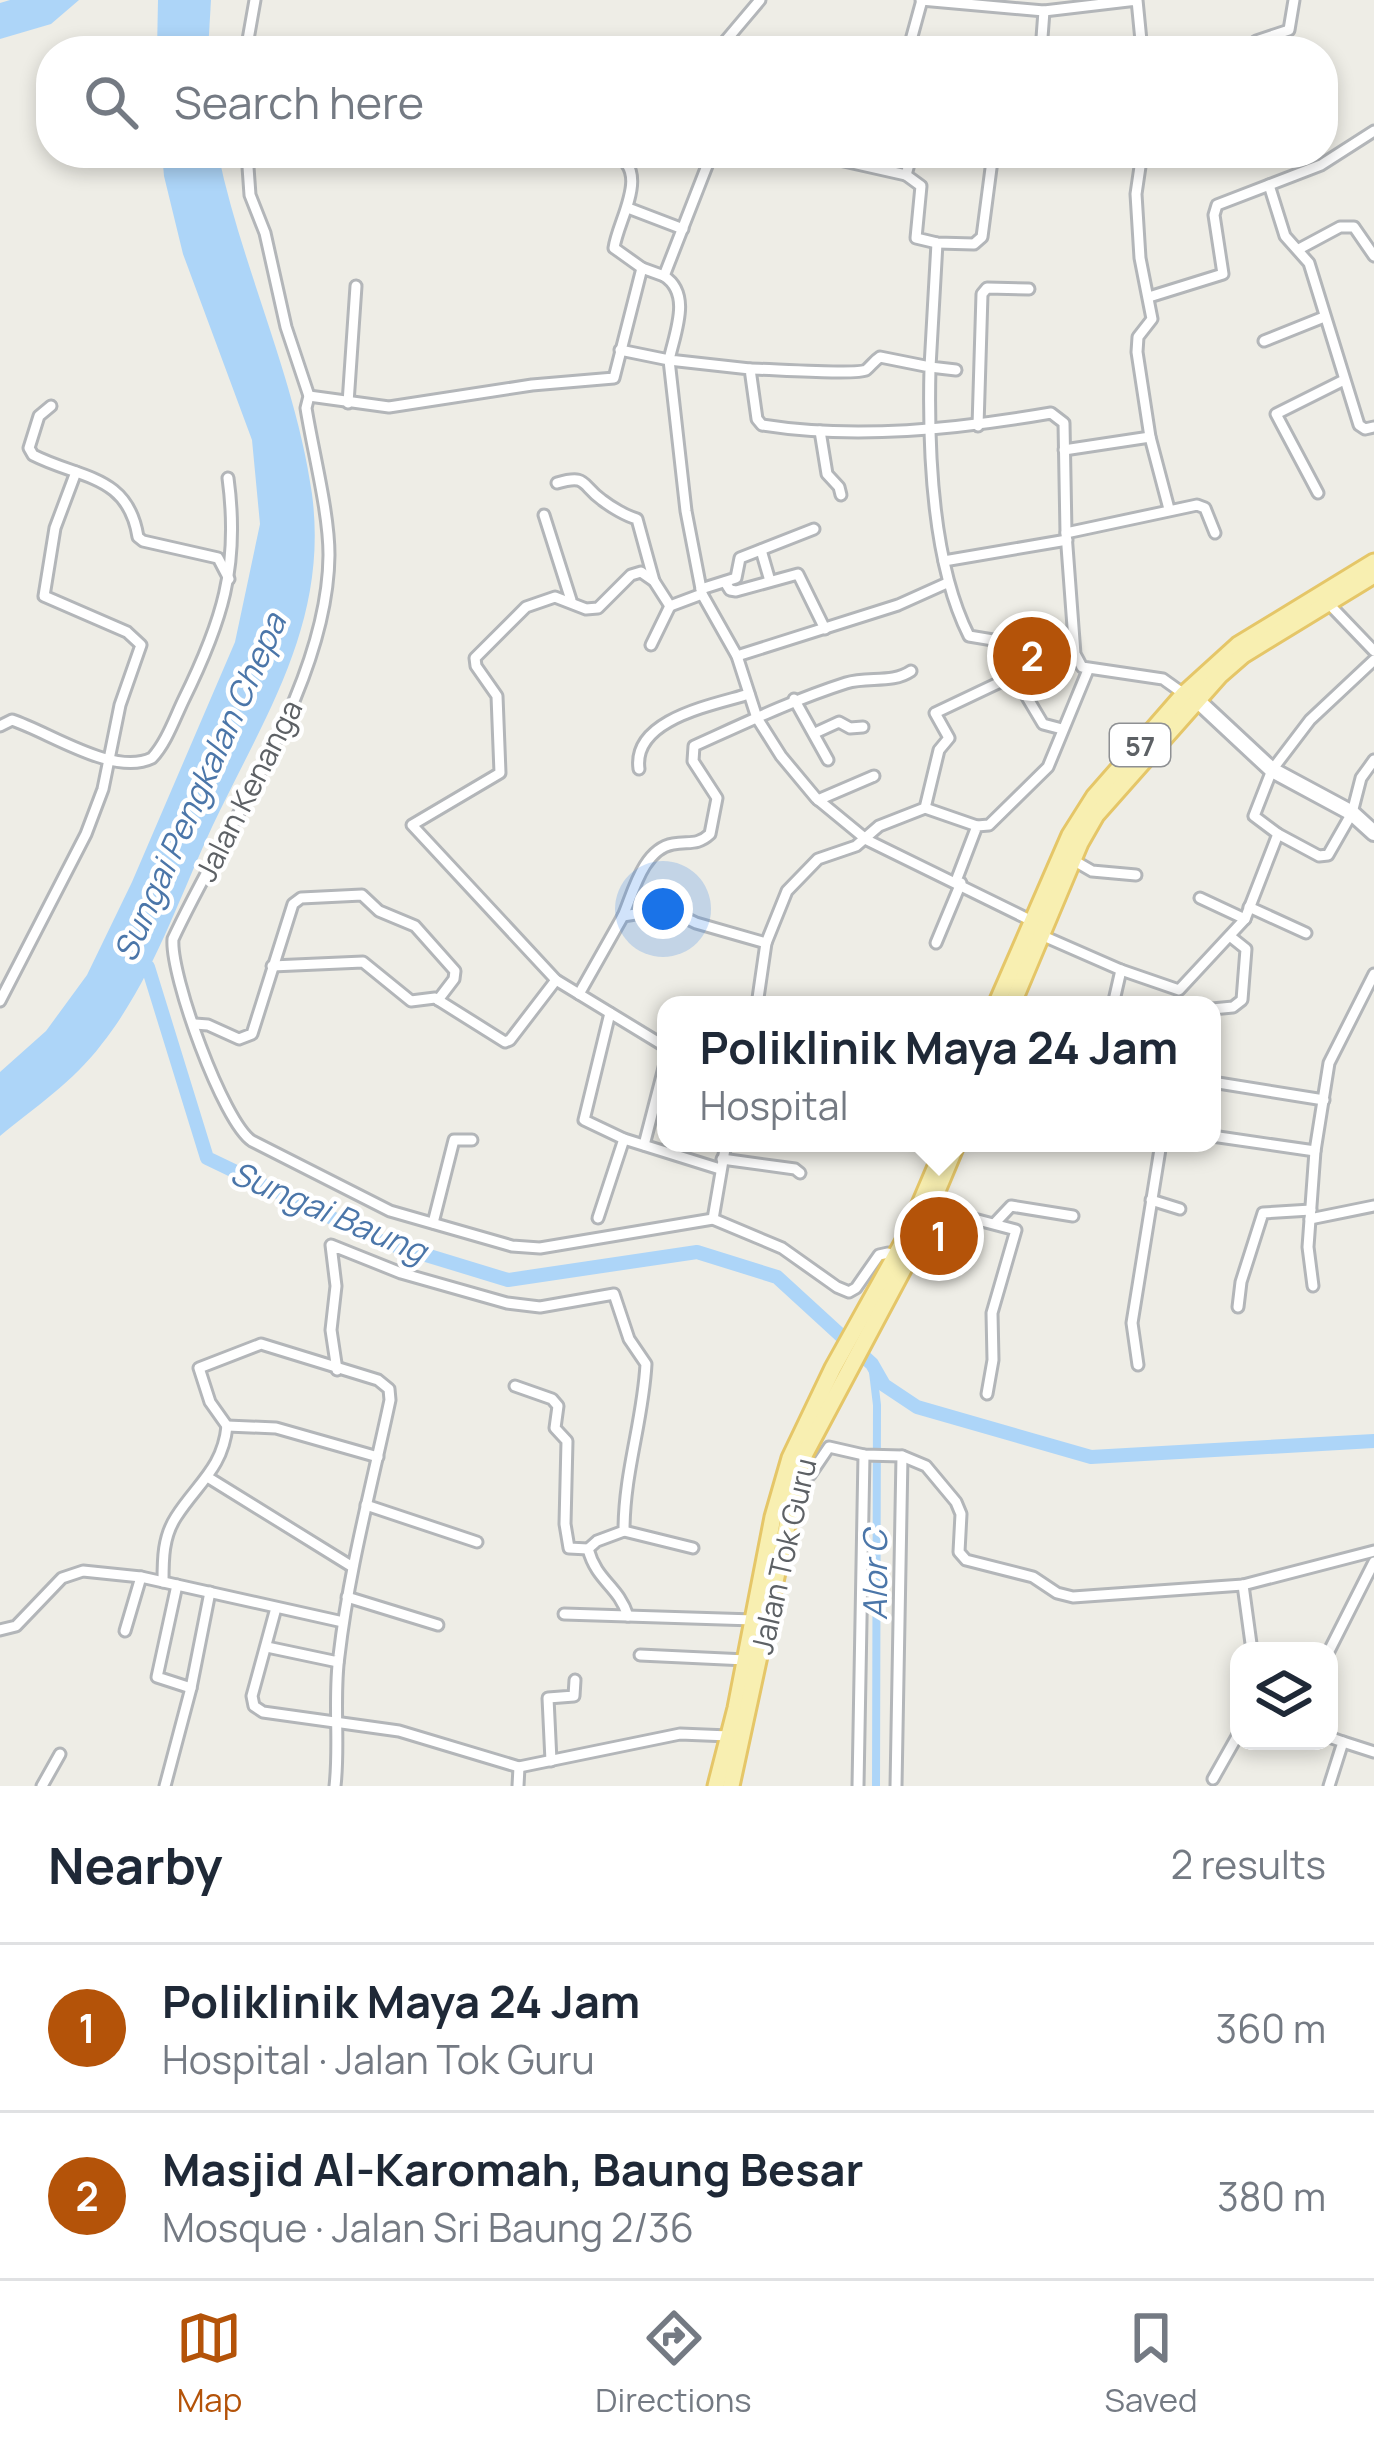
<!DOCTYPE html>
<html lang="en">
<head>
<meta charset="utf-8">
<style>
  body { margin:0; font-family:Manrope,sans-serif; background:#f2f2f3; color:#1f2937 }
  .controls { position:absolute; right:36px; bottom:36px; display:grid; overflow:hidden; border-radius:24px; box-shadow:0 6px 18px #0003 }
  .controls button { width:108px; height:108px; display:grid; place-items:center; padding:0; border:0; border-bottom:3px solid #e0e1e3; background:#fff; color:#1f2937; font:60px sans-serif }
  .you { position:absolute; left:663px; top:909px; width:42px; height:42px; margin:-30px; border:9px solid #fff; border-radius:50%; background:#1a73e8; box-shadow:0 0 0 18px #1a73e833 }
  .badge { display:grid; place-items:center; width:78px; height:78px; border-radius:50%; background:#b45309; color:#fff; font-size:39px; font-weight:700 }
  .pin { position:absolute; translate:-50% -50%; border:6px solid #fff; box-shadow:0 3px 12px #0006 }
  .popup { position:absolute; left:657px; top:996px; width:564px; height:156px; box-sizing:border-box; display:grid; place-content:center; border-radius:24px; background:#fff; filter:drop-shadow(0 3px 9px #0005); font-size:39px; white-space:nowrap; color:#747a83 }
  .popup b { font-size:45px; color:#1f2937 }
  .popup::after { content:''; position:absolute; left:50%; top:100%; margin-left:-24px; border:24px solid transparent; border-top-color:#fff }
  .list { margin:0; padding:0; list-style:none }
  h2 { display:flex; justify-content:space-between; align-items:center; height:156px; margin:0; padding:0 48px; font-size:51px }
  h2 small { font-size:39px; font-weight:400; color:#747a83 }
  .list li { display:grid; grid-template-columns:78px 1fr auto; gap:36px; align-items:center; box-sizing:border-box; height:168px; padding:0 48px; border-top:3px solid #e0e1e3 }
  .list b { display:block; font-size:45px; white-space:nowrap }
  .list p { margin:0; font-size:39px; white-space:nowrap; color:#747a83 }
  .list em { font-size:39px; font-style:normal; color:#747a83 }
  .icon { flex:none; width:66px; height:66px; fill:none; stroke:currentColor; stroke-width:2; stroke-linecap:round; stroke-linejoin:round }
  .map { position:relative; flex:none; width:1374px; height:1786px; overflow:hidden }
  .search { position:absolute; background:#fff; box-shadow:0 6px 18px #0003; left:36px; right:36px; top:36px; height:132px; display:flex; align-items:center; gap:30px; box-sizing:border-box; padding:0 42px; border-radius:48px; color:#747a83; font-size:45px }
  .sheet { height:492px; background:#fff }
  nav { display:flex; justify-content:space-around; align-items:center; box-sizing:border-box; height:168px; border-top:3px solid #e0e1e3; background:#fff; font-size:33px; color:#747a83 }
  nav a { display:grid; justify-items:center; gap:6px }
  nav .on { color:#b45309 }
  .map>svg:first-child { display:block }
  .water { fill:#add5f8 }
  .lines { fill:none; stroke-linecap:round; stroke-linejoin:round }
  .canal { stroke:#add5f8; stroke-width:8 }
  .river { stroke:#add5f8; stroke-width:14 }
  .street-casing { stroke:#b3b6b9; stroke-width:15 }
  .secondary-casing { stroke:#b2b5b9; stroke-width:20 }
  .primary-casing { stroke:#e5c668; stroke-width:21 }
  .street { stroke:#fff; stroke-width:9 }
  .secondary { stroke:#fff; stroke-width:14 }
  .primary { stroke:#f8efb1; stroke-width:15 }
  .labels { text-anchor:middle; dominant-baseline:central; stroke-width:9; stroke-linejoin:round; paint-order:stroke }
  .shield { fill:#fff; stroke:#8e9093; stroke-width:3 }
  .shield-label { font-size:27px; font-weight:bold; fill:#5d6165 }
  .street-label { font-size:30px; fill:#5d6165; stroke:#fff }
  .water-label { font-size:33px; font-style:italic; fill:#4b76a9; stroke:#fff }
</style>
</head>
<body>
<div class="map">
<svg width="1374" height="1786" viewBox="0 0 1374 1786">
  <rect width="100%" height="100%" fill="#eeede6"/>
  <g class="water">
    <path d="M10,0h69l-28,24 -51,15v-36z"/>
    <path d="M158,0h53l-3,51h-51z"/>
    <path d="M162,153h56c24,115 78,226 94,341 17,129 -48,223 -100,333 -34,73 -60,154 -111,218 -27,36 -67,63 -101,91v-64l46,-41 41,-56 45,-93 103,-240 25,-118 -8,-84 -69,-186 -19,-78z"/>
  </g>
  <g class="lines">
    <path class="canal" d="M872,1364l5,41 -1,381"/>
    <path class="river" d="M148,967l59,191 173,83 128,39 189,-28 80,25 95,87 12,21 33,22 174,50 283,-16"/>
    <g class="street-casing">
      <g id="street">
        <path d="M921,0l123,11 93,-11 5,51"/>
        <path d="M1256,41l33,-11 5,-30"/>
        <path d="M246,51l9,-51"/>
        <path d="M717,51l43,-51"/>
        <path d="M908,51l14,-51"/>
        <path d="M1041,51l3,-40"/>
        <path d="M247,153l3,42 15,38 21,94 23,69 -3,12c7,44 23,104 23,147 -1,129 -103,269 -156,384 -3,36 50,183 79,202l138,70 122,35 28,2 173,-29 69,29 55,39 12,5 7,-4 23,-33 9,-2 7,5"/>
        <path d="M612,153c41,16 6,66 2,95l28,20"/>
        <path d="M912,153l-6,22 15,11 -5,52 21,5 37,1 8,-7 11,-84"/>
        <path d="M1142,153l-6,41 4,64 12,61 -14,18 -1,15 13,85 19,72"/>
        <path d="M826,157l80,18"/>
        <path d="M1269,185l16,51 24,27 50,162 6,4 9,-2"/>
        <path d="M628,208l55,21"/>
        <path d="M937,243l-7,124 26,3"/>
        <path d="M1299,249l41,-22h14l20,29"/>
        <path d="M664,276c28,18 11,56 5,84l81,9 7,50 5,6c94,15 196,4 289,-12l13,10 2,110"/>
        <path d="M1149,297l74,-23 -9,-59 3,-10 104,-40 53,-34"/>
        <path d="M1264,341l60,-24"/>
        <path d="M620,350l49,10 17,151 16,83 35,62 20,62 24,38 35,42 51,42 163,80"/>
        <path d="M750,369c18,0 107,6 116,1 5,-4 8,-9 14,-13l50,10c-2,82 2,196 39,269l24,4 50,84 19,5"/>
        <path d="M309,396l80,11 143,-22 82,-7 28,-110 22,8 48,-123"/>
        <path d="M348,403l8,-117"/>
        <path d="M51,406l-12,10 -10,32 4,7c47,24 95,19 105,82l5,4 75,17 11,21"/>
        <path d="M978,426l4,-132 5,-6 42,1"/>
        <path d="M820,431l7,43 12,13 2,8"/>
        <path d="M1064,450l86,-13"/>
        <path d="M557,483c31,-9 24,2 45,17 9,7 24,16 35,19l17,62"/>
        <path d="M1318,493l-42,-79 68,-34"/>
        <path d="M544,515l27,85"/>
        <path d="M761,550l9,31"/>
        <path d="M944,561l123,-21"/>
        <path d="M725,582l5,8 6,1 62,-17 27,55"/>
        <path d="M701,589l35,-11 4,-20 74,-29"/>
        <path d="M1328,603l46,48"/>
        <path d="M651,645l19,-39"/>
        <path d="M737,656l161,-51 49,-22"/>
        <path d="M1184,694l-21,-15 -81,-12 -7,-13 -9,-121 131,-28 8,3 10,25"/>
        <path d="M794,699l34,61"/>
        <path d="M0,726l12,-6c37,12 102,57 140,38 14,-15 22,-38 31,-57 39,-79 57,-134 45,-223"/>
        <path d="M815,733l24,-11 11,6 13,-1"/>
        <path d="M639,769c-7,-50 74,-64 110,-75"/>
        <path d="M818,800l56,-24"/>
        <path d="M925,808l52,18"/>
        <path d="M1278,834l-24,-18 18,-46 38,-50 64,-60"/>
        <path d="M1073,860l19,11 44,4"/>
        <path d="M956,881l21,-55 12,-1 59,-58 40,-97"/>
        <path d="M1200,898l45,21"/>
        <path d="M1249,907l57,26"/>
        <path d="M623,916c10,-23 20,-67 50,-72 16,-3 24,2 37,-10l7,-36 -24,-37 1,-15c51,-23 99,-46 152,-63 22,-7 46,1 65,-12"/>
        <path d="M1041,935l80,35 58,20 66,-71 33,-85 41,22 9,-1 24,-42 9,-35 13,-18"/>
        <path d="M936,943l25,-60"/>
        <path d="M272,966l91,-4 48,39 24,-3 70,44 5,-2 46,-60"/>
        <path d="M579,994l44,-78 44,-7 29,14 70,20"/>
        <path d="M0,1001l86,-167 17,-45 17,-84 21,-60 -14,-13 -83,-36 11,-68 21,-56"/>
        <path d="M757,1005l9,-62 21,-52 31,-32 38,-13 23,-20 46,-18 14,-58 10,-12 -14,-25 78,-37"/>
        <path d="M1113,1005l8,-35"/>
        <path d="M1212,1009l21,-2 9,-7 4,-51 -15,-12"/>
        <path d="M610,1013l-26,107 40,19 96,30"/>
        <path d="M195,1024l13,1 31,14 13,-5 41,-130 8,-6 61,-3 17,16 36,15 40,45 -1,8 -16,21"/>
        <path d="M666,1047l-110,-67 -144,-155 88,-52 -3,-77 -21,-30 -1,-8 51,-51 29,-10 31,12 12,-1 33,-33 10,-3 13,9 16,25 32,-12"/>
        <path d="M1212,1082l112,18"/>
        <path d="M1212,1136l103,15"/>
        <path d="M644,1145l22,-85"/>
        <path d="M722,1159l73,10 5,4"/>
        <path d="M1151,1200l29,9"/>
        <path d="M932,1208l84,22 -24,83 1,47 -6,34"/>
        <path d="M598,1218l26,-79"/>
        <path d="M713,1219l13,-76"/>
        <path d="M1310,1219l64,-13"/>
        <path d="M433,1223l21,-83h18"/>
        <path d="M995,1223l16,-17 62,10"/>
        <path d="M1313,1286l-5,-39 7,-96 14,-88 45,-89"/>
        <path d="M1238,1307l3,-25 22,-69 48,-3"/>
        <path d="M1138,1365l-6,-42 29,-180"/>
        <path d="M337,1370l-6,-40 5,-44 -5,-41 70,28 106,30 33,4 74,-13 15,45 17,25c-3,57 -22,108 -22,167l-27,10 -9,8 -19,-1 -4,-24 2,-83 -12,-13 3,-22 -6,-7 -37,-13"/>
        <path d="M227,1426l-17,-24 -11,-34 62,-24 117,36 11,9 1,11c-18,85 -41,169 -51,256 -6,43 1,87 -4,130"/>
        <path d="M227,1426l49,2 102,29"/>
        <path d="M798,1477l12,-2 19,-28 35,8 38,1 24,10 30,36 5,12 -2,38 7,8 67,17 24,16 16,4 170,-12 131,-34"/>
        <path d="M209,1478l142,88"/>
        <path d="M366,1505l111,37"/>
        <path d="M624,1531l69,17"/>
        <path d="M588,1549c9,33 30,36 40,67"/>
        <path d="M163,1582c0,-23 0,-45 13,-65 21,-33 47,-49 51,-91"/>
        <path d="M177,1585l-20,92 34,11 19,-96"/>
        <path d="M1243,1585l9,66"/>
        <path d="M347,1597l91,28"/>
        <path d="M276,1608l-24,88 2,10 9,6 136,19 120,36 161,-33 49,2"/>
        <path d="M564,1614l190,6"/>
        <path d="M0,1630l16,-4 46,-48 21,-7 58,6 202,45"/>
        <path d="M125,1631l16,-54"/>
        <path d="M267,1647l71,15"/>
        <path d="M1329,1651l45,-89"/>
        <path d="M640,1655l106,5"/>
        <path d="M1329,1737l14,5 -14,44"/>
        <path d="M1343,1742l31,10"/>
        <path d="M551,1761l-3,-63 26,-2 1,-16"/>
        <path d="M1213,1779l26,-46"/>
        <path d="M42,1786l18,-32"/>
        <path d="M165,1786l26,-98"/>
        <path d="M518,1786l1,-19"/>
        <path d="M858,1786l6,-331"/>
        <path d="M896,1786l6,-330"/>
      </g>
    </g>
    <g class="secondary-casing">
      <path id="secondary" d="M1198,701l74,69 80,43 22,20"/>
    </g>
    <g class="primary-casing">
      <g id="primary">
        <path d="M996,1005l74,-170 24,-38 90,-103 54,-49 136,-83"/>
        <path d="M1012,1005l68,-162 16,-28 124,-140 23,-20 131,-80"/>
        <path d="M716,1786l20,-78 37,-191 17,-59 43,-90 73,-131 40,-94"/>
        <path d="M731,1786l70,-325 107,-201 49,-117"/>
      </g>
    </g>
    <use href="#street" class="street"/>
    <use href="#secondary" class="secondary"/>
    <use href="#primary" class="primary"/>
  </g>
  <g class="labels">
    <rect class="shield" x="1110" y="724" width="60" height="42" rx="9"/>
    <g class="shield-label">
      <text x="1140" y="745">57</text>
    </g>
    <g class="street-label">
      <text transform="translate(248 790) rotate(-63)">Jalan Kenanga</text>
      <text transform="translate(783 1556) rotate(-77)">Jalan Tok Guru</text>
    </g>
    <g class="water-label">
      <text transform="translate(199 787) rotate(-66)">Sungai Pengkalan Chepa</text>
      <text transform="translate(329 1211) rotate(23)">Sungai Baung</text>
      <text transform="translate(874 1575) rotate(-90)">Alor C</text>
    </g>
  </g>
</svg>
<div class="controls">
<button><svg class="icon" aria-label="layers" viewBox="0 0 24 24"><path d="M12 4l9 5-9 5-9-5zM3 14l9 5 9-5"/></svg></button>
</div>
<div class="you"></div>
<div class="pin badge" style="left:939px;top:1236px">1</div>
<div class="popup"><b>Poliklinik Maya 24 Jam</b>Hospital</div>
<div class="pin badge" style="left:1032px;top:656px">2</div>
<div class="search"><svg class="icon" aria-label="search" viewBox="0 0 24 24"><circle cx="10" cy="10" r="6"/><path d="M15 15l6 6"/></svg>Search here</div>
</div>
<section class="sheet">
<h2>Nearby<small>2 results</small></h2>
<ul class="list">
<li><span class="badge">1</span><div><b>Poliklinik Maya 24 Jam</b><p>Hospital · Jalan Tok Guru</p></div><em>360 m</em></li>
<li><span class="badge">2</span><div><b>Masjid Al-Karomah, Baung Besar</b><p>Mosque · Jalan Sri Baung 2/36</p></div><em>380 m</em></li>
</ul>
</section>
<nav>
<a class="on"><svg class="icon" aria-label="map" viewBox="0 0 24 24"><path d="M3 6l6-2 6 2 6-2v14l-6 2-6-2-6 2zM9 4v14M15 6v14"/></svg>Map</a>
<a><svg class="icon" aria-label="directions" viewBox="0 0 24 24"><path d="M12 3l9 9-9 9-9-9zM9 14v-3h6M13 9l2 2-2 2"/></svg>Directions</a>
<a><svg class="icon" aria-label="saved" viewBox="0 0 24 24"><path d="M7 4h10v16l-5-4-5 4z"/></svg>Saved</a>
</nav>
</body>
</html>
